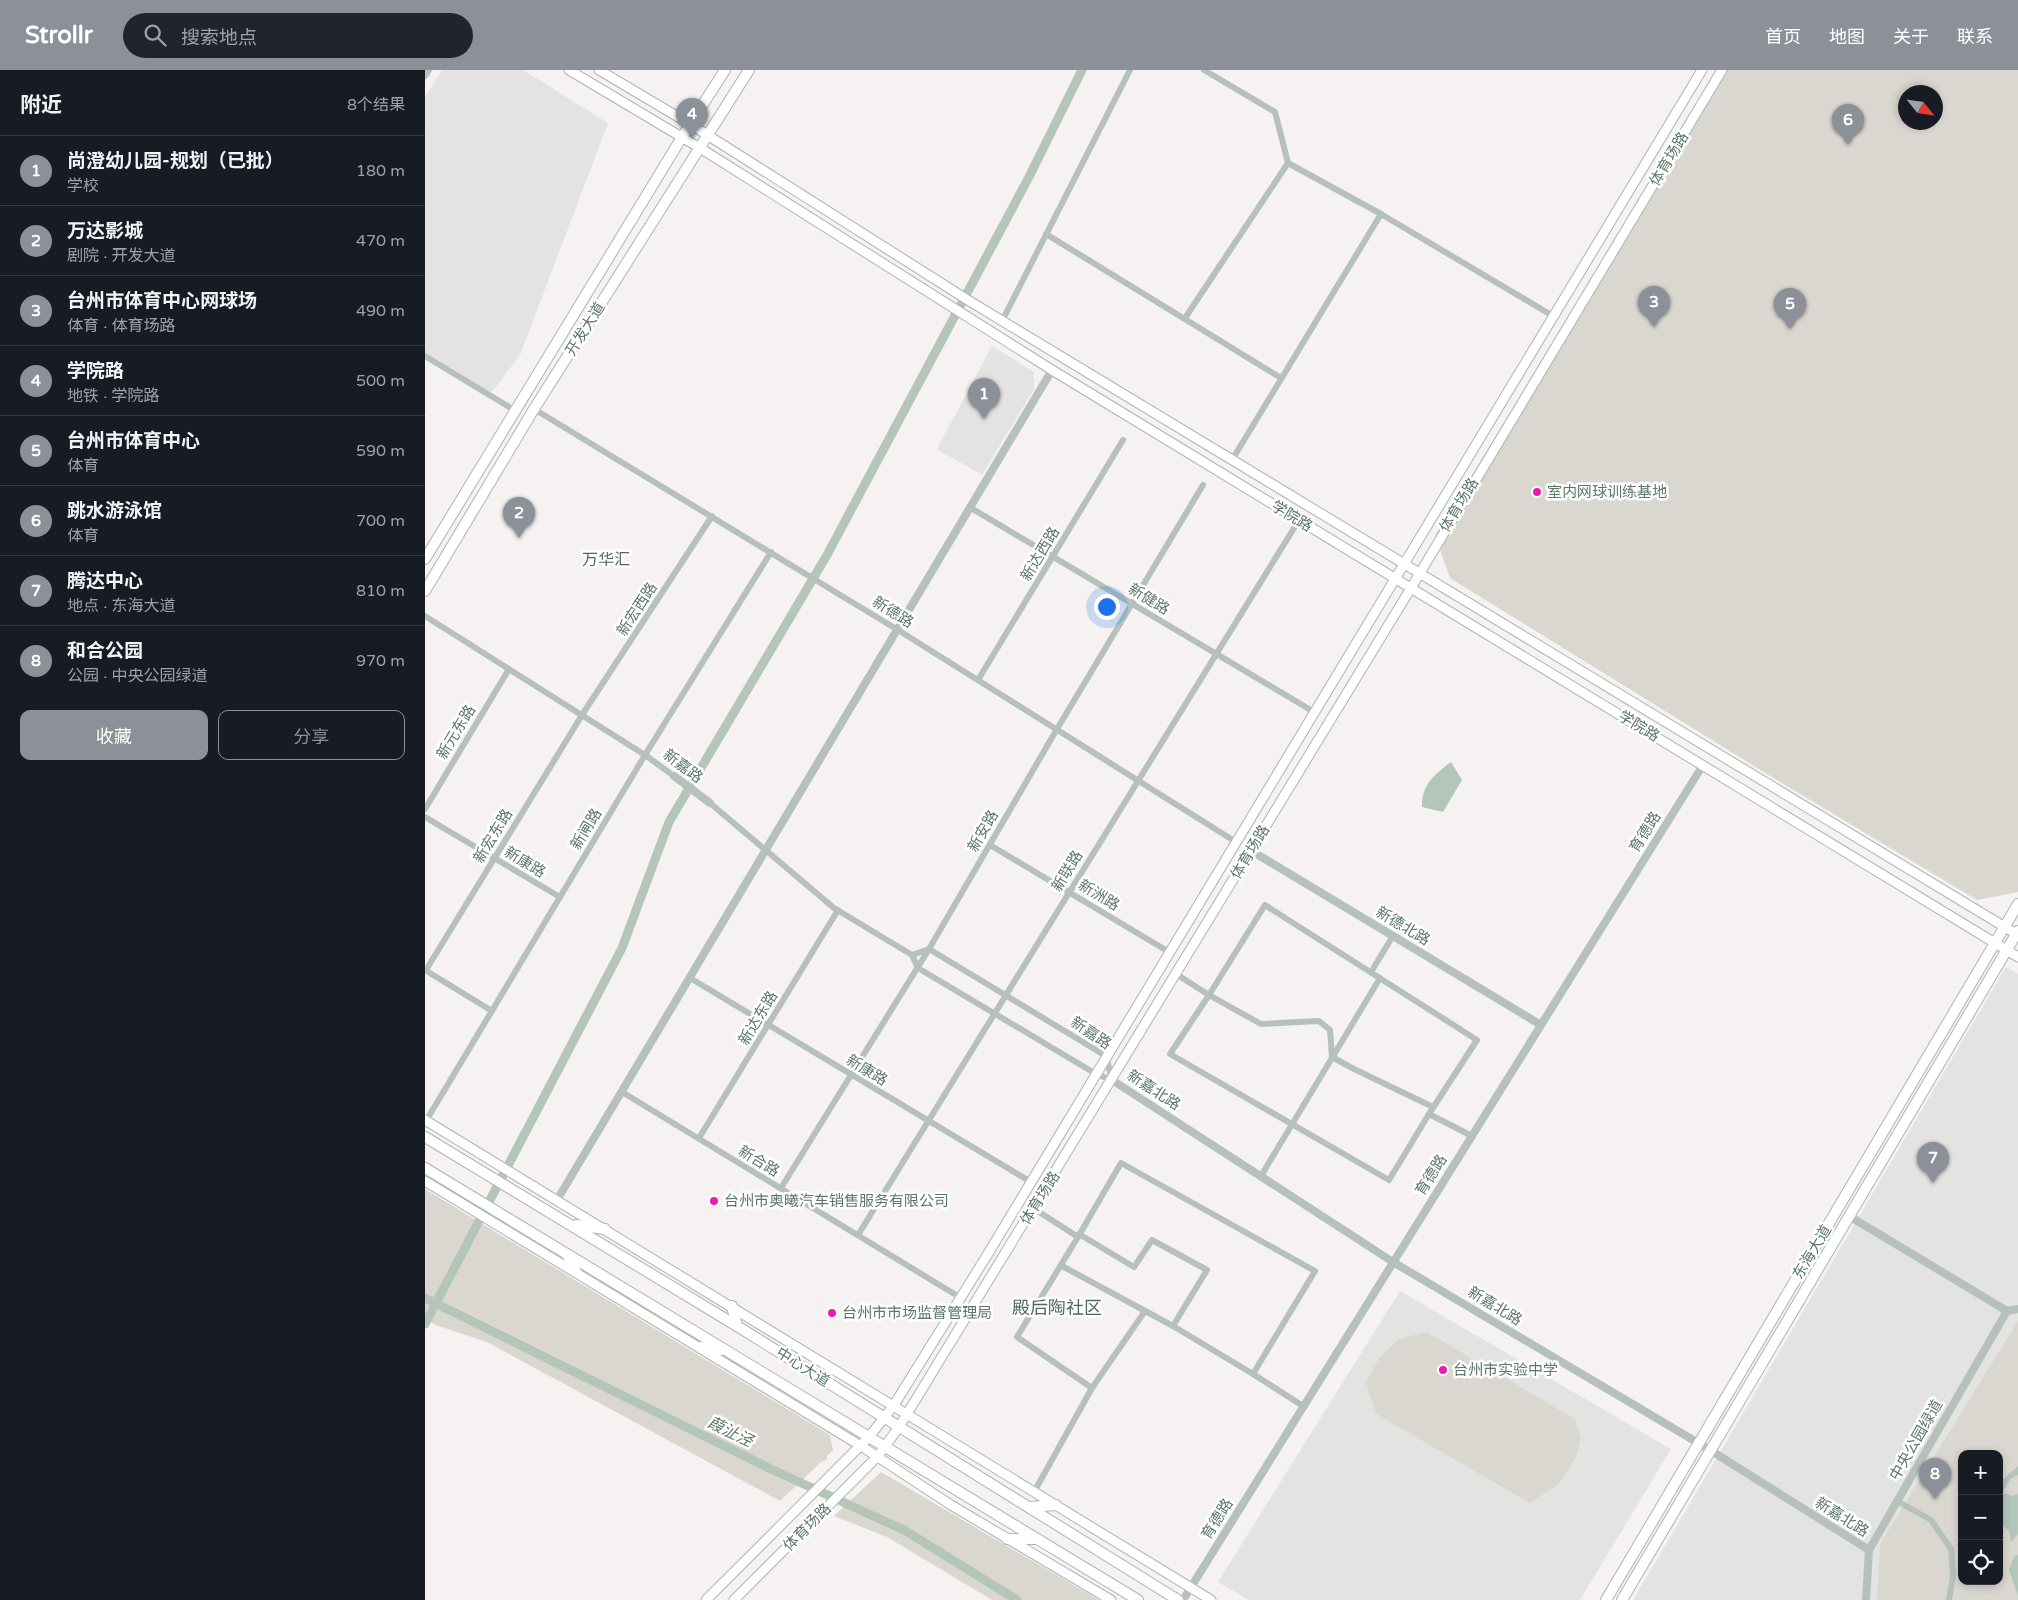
<!DOCTYPE html>
<html lang="zh">
<head>
<meta charset="utf-8">
<style>
  body { margin:0; font-family:"Varela Round","Noto Sans SC",sans-serif; background:#20242c; color:#f1f3f6 }
  .controls { position:absolute; right:15px; bottom:15px; display:grid; overflow:hidden; border-radius:10px; box-shadow:0 2px 8px #0003 }
  .controls button { width:45px; height:45px; display:grid; place-items:center; padding:0; border:0; border-bottom:1px solid #363941; background:#171b24; color:#f1f3f6; font:25px sans-serif }
  .compass { position:absolute; left:1473px; top:15px; width:45px; height:45px; border-radius:50%; background:#171b24; box-shadow:0 2px 8px #0003; rotate:120deg }
  .you { position:absolute; left:681px; top:536px; width:18px; height:18px; margin:-12px; border:4px solid #fff; border-radius:50%; background:#1a73e8; box-shadow:0 0 0 8px #1a73e833 }
  .badge { display:grid; place-items:center; width:32px; height:32px; border-radius:50%; background:#8c9099; color:#fff; font-size:16px; font-weight:700 }
  .pin { position:absolute; translate:-50% -41px; filter:drop-shadow(0 1px 2px #0008) }
  .pin::after { content:''; position:absolute; top:26px; width:18px; height:15px; background:inherit; clip-path:polygon(0 0,100% 0,50% 100%) }
  .list { margin:0; padding:0; list-style:none }
  h2 { display:flex; justify-content:space-between; align-items:center; height:65px; margin:0; padding:0 20px; font-size:21px }
  h2 small { font-size:16px; font-weight:400; color:#9ea1a6 }
  .list li { display:grid; grid-template-columns:32px 1fr auto; gap:15px; align-items:center; box-sizing:border-box; height:70px; padding:0 20px; border-top:1px solid #363941 }
  .list b { display:block; font-size:19px; white-space:nowrap }
  .list p { margin:0; font-size:16px; white-space:nowrap; color:#9ea1a6 }
  .list em { font-size:16px; font-style:normal; color:#9ea1a6 }
  .actions { display:flex; gap:10px; padding:15px 20px }
  .actions a { flex:1; padding:11px 0; border:1px solid #8c9099; border-radius:10px; text-align:center; font-size:18px; color:#8c9099 }
  .actions .main { background:#8c9099; color:#fff }
  .icon { flex:none; width:28px; height:28px; fill:none; stroke:currentColor; stroke-width:2; stroke-linecap:round; stroke-linejoin:round }
  .map { position:relative; flex:none; width:1593px; height:1530px; overflow:hidden }
  header { display:flex; align-items:center; gap:30px; box-sizing:border-box; height:70px; padding:0 25px; background:#8c9099; color:#fff }
  header strong { font-size:24px }
  nav { display:flex; gap:28px; margin-inline-start:auto; font-size:18px }
  .search { width:350px; height:45px; background:#20242c; display:flex; align-items:center; gap:12px; box-sizing:border-box; padding:0 18px; border-radius:28px; color:#9ea1a6; font-size:19px }
  main { display:flex }
  aside { flex:1; background:#171b24 }
  .map>svg:first-child { display:block }
  .built { fill:#e3e3e1; fill-rule:evenodd }
  .green { fill:#dad7d0; fill-rule:evenodd }
  .water { fill:#b4c6ba }
  .lines { fill:none; stroke-linecap:round; stroke-linejoin:round }
  .canal { stroke:#b4c6ba; stroke-width:9 }
  .secondary-casing { stroke:#a9b6af; stroke-width:11 }
  .primary-casing { stroke:#aab6b0; stroke-width:12 }
  .minor { stroke:#b6c1bb; stroke-width:6 }
  .tertiary { stroke:#b6c1bb; stroke-width:8 }
  .secondary { stroke:#fff; stroke-width:9 }
  .primary { stroke:#fff; stroke-width:10 }
  .poi-dot { fill:#ea1cad; stroke:#fff; stroke-width:2 }
  .labels { text-anchor:middle; dominant-baseline:central; stroke-width:5; stroke-linejoin:round; paint-order:stroke }
  .street-label { font-size:15px; fill:#5b786a; stroke:#fff }
  .poi-label { font-size:15px; fill:#5b786a; stroke:#fff; text-anchor:start }
  .neighbourhood-label { font-size:16px; fill:#51695d; stroke:#fff }
  .water-label { font-size:16px; font-style:italic; fill:#5a7a64; stroke:#fff }
  .quarter-label { font-size:18px; fill:#51695d; stroke:#fff }
</style>
</head>
<body>
<header>
<strong>Strollr</strong>
<div class="search"><svg class="icon" aria-label="search" viewBox="0 0 24 24"><circle cx="10" cy="10" r="6"/><path d="M15 15l6 6"/></svg>搜索地点</div>
<nav><a>首页</a><a>地图</a><a>关于</a><a>联系</a></nav>
</header>
<main>
<aside>
<h2>附近<small>8个结果</small></h2>
<ul class="list">
<li><span class="badge">1</span><div><b>尚澄幼儿园-规划（已批）</b><p>学校</p></div><em>180 m</em></li>
<li><span class="badge">2</span><div><b>万达影城</b><p>剧院 · 开发大道</p></div><em>470 m</em></li>
<li><span class="badge">3</span><div><b>台州市体育中心网球场</b><p>体育 · 体育场路</p></div><em>490 m</em></li>
<li><span class="badge">4</span><div><b>学院路</b><p>地铁 · 学院路</p></div><em>500 m</em></li>
<li><span class="badge">5</span><div><b>台州市体育中心</b><p>体育</p></div><em>590 m</em></li>
<li><span class="badge">6</span><div><b>跳水游泳馆</b><p>体育</p></div><em>700 m</em></li>
<li><span class="badge">7</span><div><b>腾达中心</b><p>地点 · 东海大道</p></div><em>810 m</em></li>
<li><span class="badge">8</span><div><b>和合公园</b><p>公园 · 中央公园绿道</p></div><em>970 m</em></li>
</ul>
<div class="actions"><a class="main">收藏</a><a>分享</a></div>
</aside>
<div class="map">
<svg width="1593" height="1530" viewBox="0 0 1593 1530">
  <rect width="100%" height="100%" fill="#f5f2f1"/>
  <g class="built">
    <path d="M17,0h81l85,53 -88,232 -29,38 -66,-41v-255z"/>
    <path d="M567,276l42,26v17l-52,86 -45,-26z"/>
    <path d="M1581,897l12,7v626h-385zM1537,1384h37v127h-37z"/>
    <path d="M975,1221l271,158 -91,151h-331l-31,-18z"/>
  </g>
  <g class="green">
    <path d="M1297,0h296v822l-41,8 -202,-121 -325,-201 -15,-43zM1480,22h30v30h-30z"/>
    <path d="M0,1119l405,246 3,15 -6,6v3l-7,4 -40,38 -293,-159 -51,-17 -11,-6z"/>
    <path d="M1593,1251v279h-141l3,-56zM1537,1384h37v127h-37z"/>
    <path d="M1002,1262l148,87 6,19 -5,19 -17,27 -29,19 -154,-89 -10,-32 14,-25 19,-18z"/>
    <path d="M456,1402l218,128h-107l-105,-63 -53,-21z"/>
  </g>
  <g class="water">
    <path d="M1026,692l11,18 -19,32 -21,-5c-1,-22 13,-33 29,-45z"/>
    <path d="M1593,1396v9l-8,4 -8,15h5l5,2 6,-2v40l-7,8 -2,-11 -10,-9v-39z"/>
    <path d="M1593,1485v41l-9,-26 5,-14z"/>
  </g>
  <g class="lines">
    <g class="canal">
      <path d="M0,1228l348,172 131,60 113,70"/>
      <path d="M0,1254l197,-376 47,-126 158,-267 202,-378 53,-107"/>
    </g>
    <g class="secondary-casing">
      <g id="secondary">
        <path d="M144,0l131,78 352,222 966,587"/>
        <path d="M174,0l91,54 281,178 1047,633"/>
        <path d="M0,1050l786,480"/>
        <path d="M0,1111l436,265 90,59 160,95"/>
        <path d="M281,1530l163,-163 25,-32 92,-148 716,-1187"/>
        <path d="M309,1530l143,-143 22,-30 512,-839 311,-518"/>
      </g>
    </g>
    <g class="primary-casing">
      <g id="primary">
        <path d="M0,489l257,-422 43,-67"/>
        <path d="M0,521l109,-182 215,-339"/>
        <path d="M0,1067l312,189 441,274"/>
        <path d="M0,1098l713,432"/>
        <path d="M151,1155l29,4"/>
        <path d="M142,1184l9,18"/>
        <path d="M307,1236l5,20"/>
        <path d="M275,1277l21,3"/>
        <path d="M604,1437l27,-2"/>
        <path d="M582,1469h29"/>
        <path d="M1181,1530l412,-696"/>
        <path d="M1197,1530l396,-669"/>
      </g>
    </g>
    <g class="minor">
      <path d="M779,0l71,42 13,51 93,51"/>
      <path d="M0,6l4,-6"/>
      <path d="M621,164l235,144"/>
      <path d="M760,248l103,-155"/>
      <path d="M577,251l128,-251"/>
      <path d="M0,286l89,54"/>
      <path d="M109,339l364,221 338,212"/>
      <path d="M807,390l149,-246 172,102"/>
      <path d="M546,438l343,204"/>
      <path d="M0,546l220,139 29,21"/>
      <path d="M553,610l145,-240"/>
      <path d="M285,733l124,105 78,47 6,13 178,106 16,6"/>
      <path d="M0,739l84,-140"/>
      <path d="M0,747l135,80"/>
      <path d="M565,775l179,107"/>
      <path d="M487,885l17,-6 177,107 6,24"/>
      <path d="M0,900l67,41"/>
      <path d="M1,900l156,-255 130,-199"/>
      <path d="M946,902l22,-36"/>
      <path d="M751,904l33,21 56,-90 212,135 -48,74 43,22"/>
      <path d="M265,908l341,204"/>
      <path d="M197,1022l339,206"/>
      <path d="M1004,1044l-40,66 -219,-126 39,-59 52,29 58,-3 11,9 2,27 22,12 79,38"/>
      <path d="M1,1051l219,-366 126,-203"/>
      <path d="M274,1068l139,-228"/>
      <path d="M836,1106l119,-198"/>
      <path d="M356,1118l148,-239 128,-220 146,-244"/>
      <path d="M608,1138l45,29 43,-74 194,108 -62,103 50,32"/>
      <path d="M654,1164l55,33 18,-27 55,30 -34,56 80,48"/>
      <path d="M433,1165l441,-715"/>
      <path d="M653,1167l-61,100 75,51"/>
      <path d="M637,1196l111,60"/>
      <path d="M609,1422l58,-104 53,-77"/>
      <path d="M1472,1431l34,19 20,29 2,26 -4,25"/>
    </g>
    <g class="tertiary">
      <path d="M249,706l36,27"/>
      <path d="M825,780l291,175"/>
      <path d="M687,1010l281,182 317,188 159,100"/>
      <path d="M132,1130l495,-830"/>
      <path d="M1424,1146l158,95"/>
      <path d="M758,1530l520,-835"/>
      <path d="M1441,1530l3,-50 138,-239 11,-2"/>
    </g>
    <use href="#secondary" class="secondary"/>
    <use href="#primary" class="primary"/>
  </g>
  <g class="poi-dot">
    <circle cx="1112" cy="422" r="5"/>
    <circle cx="289" cy="1131" r="5"/>
    <circle cx="407" cy="1243" r="5"/>
    <circle cx="1018" cy="1300" r="5"/>
  </g>
  <g class="labels">
    <g class="street-label">
      <text transform="translate(1244 89) rotate(-59)">体育场路</text>
      <text transform="translate(160 259) rotate(-58)">开发大道</text>
      <text transform="translate(1034 435) rotate(-59)">体育场路</text>
      <text transform="translate(867 446) rotate(31)">学院路</text>
      <text transform="translate(615 484) rotate(-59)">新达西路</text>
      <text transform="translate(724 529) rotate(31)">新健路</text>
      <text transform="translate(212 539) rotate(-57)">新宏西路</text>
      <text transform="translate(468 542) rotate(32)">新德路</text>
      <text transform="translate(1214 656) rotate(31)">学院路</text>
      <text transform="translate(31 662) rotate(-59)">新元东路</text>
      <text transform="translate(258 696) rotate(37)">新嘉路</text>
      <text transform="translate(161 759) rotate(-59)">新闸路</text>
      <text transform="translate(558 761) rotate(-60)">新安路</text>
      <text transform="translate(1220 762) rotate(-58)">育德路</text>
      <text transform="translate(68 766) rotate(-59)">新宏东路</text>
      <text transform="translate(825 782) rotate(-59)">体育场路</text>
      <text transform="translate(100 792) rotate(31)">新康路</text>
      <text transform="translate(642 801) rotate(-59)">新联路</text>
      <text transform="translate(674 825) rotate(31)">新洲路</text>
      <text transform="translate(978 856) rotate(31)">新德北路</text>
      <text transform="translate(333 948) rotate(-59)">新达东路</text>
      <text transform="translate(666 963) rotate(34)">新嘉路</text>
      <text transform="translate(442 1000) rotate(31)">新康路</text>
      <text transform="translate(729 1020) rotate(33)">新嘉北路</text>
      <text transform="translate(334 1091) rotate(31)">新合路</text>
      <text transform="translate(1006 1105) rotate(-58)">育德路</text>
      <text transform="translate(615 1128) rotate(-58)">体育场路</text>
      <text transform="translate(1387 1182) rotate(-59)">东海大道</text>
      <text transform="translate(1070 1236) rotate(31)">新嘉北路</text>
      <text transform="translate(378 1297) rotate(32)">中心大道</text>
      <text transform="translate(1491 1370) rotate(-60)">中央公园绿道</text>
      <text transform="translate(1417 1447) rotate(32)">新嘉北路</text>
      <text transform="translate(792 1449) rotate(-58)">育德路</text>
      <text transform="translate(382 1457) rotate(-45)">体育场路</text>
    </g>
    <g class="poi-label">
      <text x="1122" y="422">室内网球训练基地</text>
      <text x="299" y="1131">台州市奥曦汽车销售服务有限公司</text>
      <text x="417" y="1243">台州市市场监督管理局</text>
      <text x="1028" y="1300">台州市实验中学</text>
    </g>
    <g class="neighbourhood-label">
      <text x="181" y="490">万华汇</text>
    </g>
    <g class="water-label">
      <text transform="translate(305 1362) rotate(26)">葭沚泾</text>
    </g>
    <g class="quarter-label">
      <text x="632" y="1238">殿后陶社区</text>
    </g>
  </g>
</svg>
<div class="controls">
<button>+</button>
<button>−</button>
<button><svg class="icon" aria-label="locate" viewBox="0 0 24 24"><circle cx="12" cy="12" r="6"/><path d="M12 2v4M12 18v4M2 12h4M18 12h4"/></svg></button>
</div>
<svg class="compass" viewBox="-18 -18 36 36"><path d="M0-13l5 13h-10z" fill="#e53935"/><path d="M0 13l5-13h-10z" fill="#9ea1a6"/></svg>
<div class="you"></div>
<div class="pin badge" style="left:559px;top:349px">1</div>
<div class="pin badge" style="left:94px;top:468px">2</div>
<div class="pin badge" style="left:1229px;top:257px">3</div>
<div class="pin badge" style="left:267px;top:69px">4</div>
<div class="pin badge" style="left:1365px;top:259px">5</div>
<div class="pin badge" style="left:1423px;top:75px">6</div>
<div class="pin badge" style="left:1508px;top:1113px">7</div>
<div class="pin badge" style="left:1510px;top:1429px">8</div>
</div>
</main>
</body>
</html>
